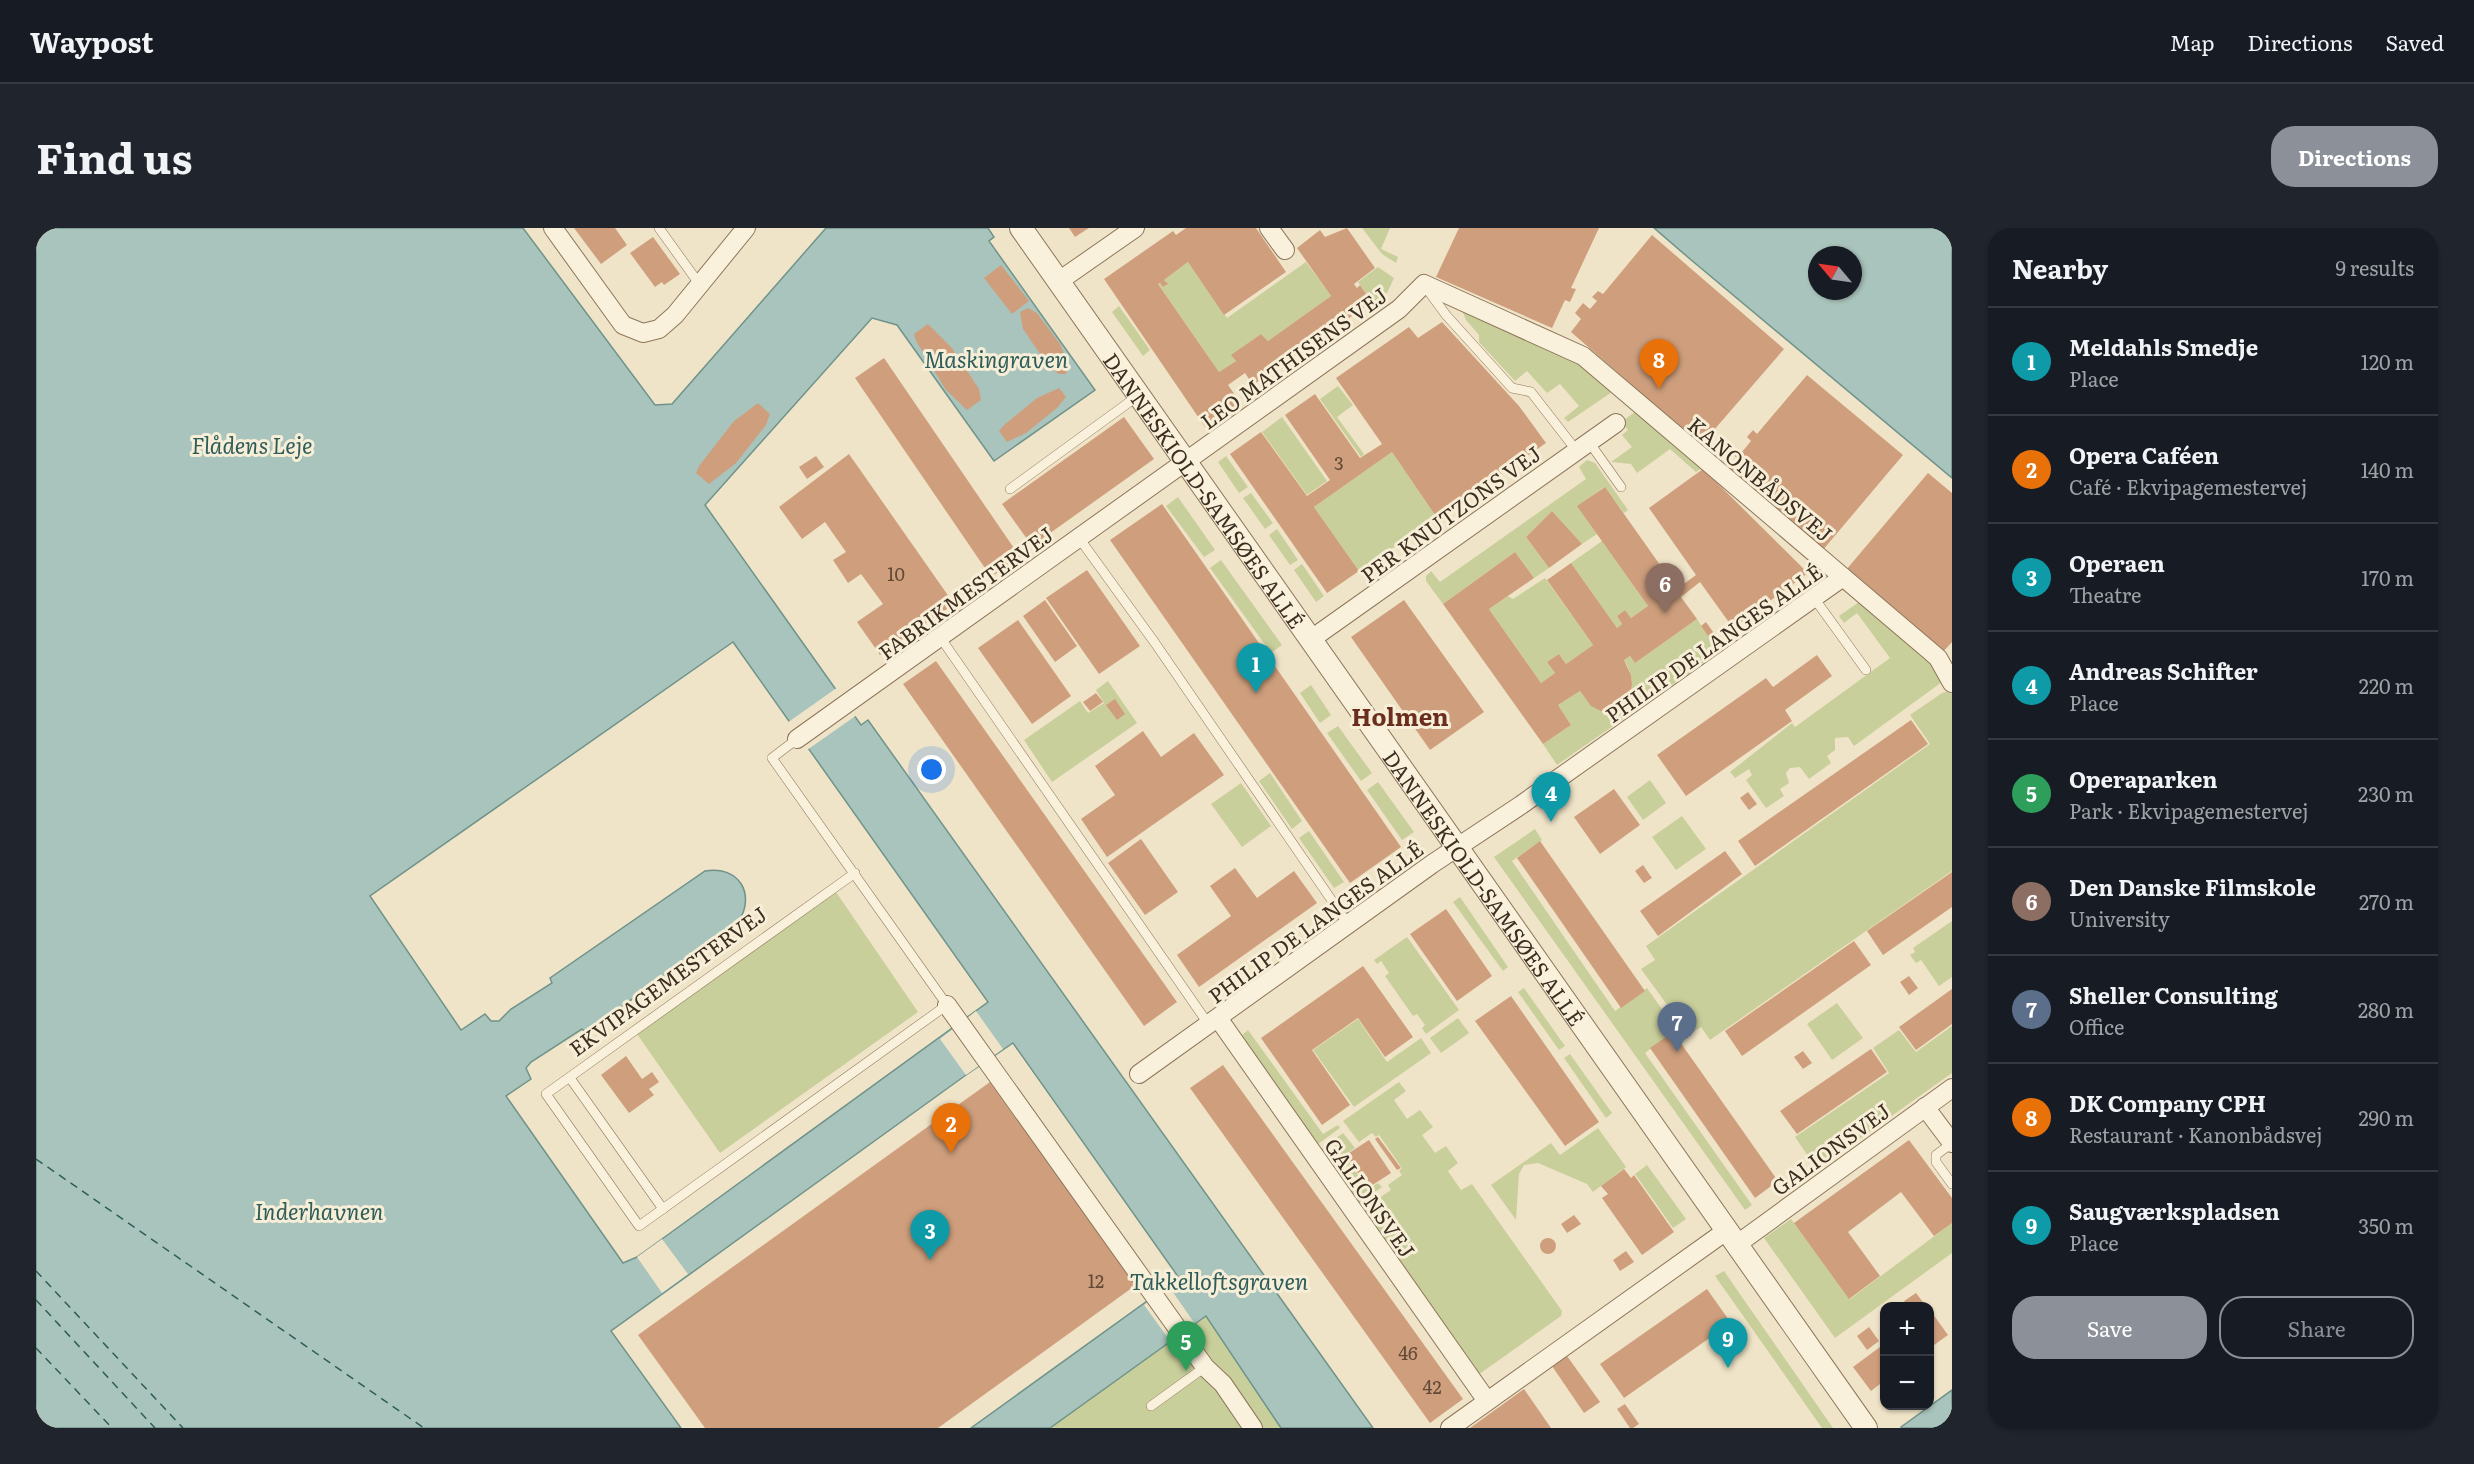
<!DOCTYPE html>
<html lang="en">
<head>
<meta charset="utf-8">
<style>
  body { margin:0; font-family:Literata,serif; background:#20242c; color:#f1f3f6 }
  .controls { position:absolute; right:18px; bottom:18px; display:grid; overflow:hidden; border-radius:12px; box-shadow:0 2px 4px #0004 }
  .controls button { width:54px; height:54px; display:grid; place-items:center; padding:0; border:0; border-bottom:2px solid #363941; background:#171b24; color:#f1f3f6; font:30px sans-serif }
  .compass { position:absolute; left:1772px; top:18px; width:54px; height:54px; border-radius:50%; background:#171b24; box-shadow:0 2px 4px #0004; rotate:299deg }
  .you { position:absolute; left:896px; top:542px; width:21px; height:21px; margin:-15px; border:4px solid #fff; border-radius:50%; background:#1a73e8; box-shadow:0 0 0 9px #1a73e833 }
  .badge { display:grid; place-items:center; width:39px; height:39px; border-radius:50%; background:#8c9099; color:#fff; font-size:20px; font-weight:700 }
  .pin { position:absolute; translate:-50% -50px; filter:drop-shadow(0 2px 3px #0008) }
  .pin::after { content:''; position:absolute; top:32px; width:21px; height:18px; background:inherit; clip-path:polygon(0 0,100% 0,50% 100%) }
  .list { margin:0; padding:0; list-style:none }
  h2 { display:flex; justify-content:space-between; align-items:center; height:78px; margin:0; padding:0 24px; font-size:26px }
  h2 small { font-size:20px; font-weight:400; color:#9ea1a6 }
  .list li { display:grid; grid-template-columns:39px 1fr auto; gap:18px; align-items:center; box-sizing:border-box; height:108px; padding:0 24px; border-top:2px solid #363941 }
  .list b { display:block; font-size:22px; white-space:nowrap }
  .list p { margin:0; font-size:20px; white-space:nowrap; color:#9ea1a6 }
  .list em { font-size:20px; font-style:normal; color:#9ea1a6 }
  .actions { display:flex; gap:12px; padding:18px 24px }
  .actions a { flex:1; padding:14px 0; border:2px solid #8c9099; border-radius:24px; text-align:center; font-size:21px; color:#8c9099 }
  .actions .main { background:#8c9099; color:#fff }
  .map { position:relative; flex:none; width:1916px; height:1200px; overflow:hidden; border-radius:24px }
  header { display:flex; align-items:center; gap:36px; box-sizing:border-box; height:84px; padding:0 30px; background:#171b24; border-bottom:2px solid #363941 }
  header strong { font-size:28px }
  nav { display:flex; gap:33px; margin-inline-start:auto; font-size:21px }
  .intro { display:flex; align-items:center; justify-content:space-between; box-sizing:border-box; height:144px; padding:0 36px }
  h1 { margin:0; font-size:42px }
  .button { padding:15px 27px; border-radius:24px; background:#8c9099; color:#fff; font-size:21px; font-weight:700 }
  main { display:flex; gap:36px; padding:0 36px }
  aside { flex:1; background:#171b24; border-radius:24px; box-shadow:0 2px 4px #0004 }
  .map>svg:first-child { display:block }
  .green { fill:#c9cf9b }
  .water { fill:#a9c4bc; stroke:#6f938a; stroke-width:1.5; fill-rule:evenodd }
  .pier { fill:#f0e4c8 }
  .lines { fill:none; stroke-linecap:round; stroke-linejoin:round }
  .ferry { stroke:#2f5d5a; stroke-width:1.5; stroke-dasharray:8 6; stroke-linecap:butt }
  .building { fill:#cf9f7d }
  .service-casing { stroke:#8d765c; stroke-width:10 }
  .minor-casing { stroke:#8d765c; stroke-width:20 }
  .tertiary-casing { stroke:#8d765c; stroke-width:24 }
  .service { stroke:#faf1dc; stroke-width:9 }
  .minor { stroke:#faf1dc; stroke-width:18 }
  .tertiary { stroke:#faf1dc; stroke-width:22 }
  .labels { text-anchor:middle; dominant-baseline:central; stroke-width:6; stroke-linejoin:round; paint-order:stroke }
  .number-label { font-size:18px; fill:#624a37 }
  .street-label { font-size:21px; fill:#3d2e20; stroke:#f7eed8 }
  .water-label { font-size:22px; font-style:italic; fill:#2f5d5a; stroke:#f7eed8 }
  .quarter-label { font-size:24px; font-weight:bold; fill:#6b2e1e; stroke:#f7eed8 }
</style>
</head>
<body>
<header>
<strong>Waypost</strong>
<nav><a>Map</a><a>Directions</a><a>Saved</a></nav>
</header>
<div class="intro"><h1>Find us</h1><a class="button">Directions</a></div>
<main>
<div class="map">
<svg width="1916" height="1200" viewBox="0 0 1916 1200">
  <rect width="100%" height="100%" fill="#f0e4c8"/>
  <g class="green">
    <path d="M1326,0h28l-9,21 17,8 -2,6 -14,-9z"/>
    <path d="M1152,34l39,56 79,-56 25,34 -63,45 -7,-7 -29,21 4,6 -17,11 -61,-88 2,-1 3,4 4,-2 -3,-5z"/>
    <path d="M1342,39l16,11 -7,15 -14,10 -15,-21z"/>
    <path d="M1083,78l31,44 -7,6 -31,-44z"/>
    <path d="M1425,80l116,53 35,31 -44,30 -4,-4 15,-12 -19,-22 -13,9 -20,-22 -12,10 -36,-39v-7l-13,-15z"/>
    <path d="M1302,158l15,19 -16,12 27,37 -3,3 -41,-58z"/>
    <path d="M1599,184l67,56 -6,4 -26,-23 -33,24 -6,-9 -20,-2 21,-15 -10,-12 6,-5 -7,-8z"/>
    <path d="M1246,189l45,64 -20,14 -45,-63z"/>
    <path d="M1356,224l45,66 -78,53 -45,-64z"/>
    <path d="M1190,228l22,31 -9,6 -21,-31z"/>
    <path d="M1551,232l8,3 33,47 -4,3 -20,-26 -26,19 19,28 -15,10 -30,-33 -26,26 23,31 -15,10 -19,-26 -72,52 -17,-23v-5l5,-5 9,11 146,-103 -7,-12z"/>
    <path d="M1215,265l22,30 -8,6 -22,-31z"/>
    <path d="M1142,269l37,53 -11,7 -38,-51z"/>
    <path d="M1241,301l21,31 -8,5 -21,-30z"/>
    <path d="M1566,313l46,65 -17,12 -6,-8 -8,6 5,8 -5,4 -46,-65z"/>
    <path d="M1185,332l61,85 -11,8 -61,-85z"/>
    <path d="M1266,336l22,32 -8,6 -22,-32z"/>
    <path d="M1509,350l48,67 -27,19 -7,-10 -12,8 8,11 -14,10 -52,-74 19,-13 5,3z"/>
    <path d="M1823,374l67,52 16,28 -88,64 -6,-9 -13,1v12l-8,6 4,7 -22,16 -9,-12 -10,1 -4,5 3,10 -9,6 4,7 -18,12 -20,-28 6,-5 -3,-6 -14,9 -5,-6 62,-49 3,4 95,-69 -33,-45 -13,10 -5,-7z"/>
    <path d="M1661,391l15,23 6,-3 4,11 -165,115 -14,-21 28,-19 -13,-20 22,-14c31,44 68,4 44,-31l6,-4 5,7z"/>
    <path d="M1072,453l29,42 -85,59 -28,-42 56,-39 8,12 16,-10 -8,-13z"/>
    <path d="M1275,457l20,30 -11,8 -20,-30z"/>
    <path d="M1913,463l3,3v177l-242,169 -9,-13 -12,8 -48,-66 14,-9 -9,-14 284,-202 -20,-29 32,-22z"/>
    <path d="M1302,498l34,47 -11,8 -34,-48z"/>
    <path d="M1234,545l32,48 -10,8 -33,-48z"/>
    <path d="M1614,552l16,23 -23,17 -16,-23z"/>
    <path d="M1342,554l36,50 -12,8 -35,-50z"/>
    <path d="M1205,555l30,43 -29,21 -31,-43z"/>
    <path d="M1646,588l24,33 -30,21 -24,-33z"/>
    <path d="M1499,601l7,11 -30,21 103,150 32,-23 29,41 -31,24 107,152 -7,5 -251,-353z"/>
    <path d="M1273,603l35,51 -10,6 -35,-50z"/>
    <path d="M800,664l82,120 -198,141 -83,-119z"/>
    <path d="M1424,669l48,70 -5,4 -50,-69z"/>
    <path d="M1916,693v56l-13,9 -18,-26 -5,3 -6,-8 5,-3 -2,-4z"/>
    <path d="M1371,709l52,73 -33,24 -4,-6 3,-3 -8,-11 -4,2 -28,-40 4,-3 -8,-12 -4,3 -3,-4z"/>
    <path d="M1488,760l41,58 -6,4 -41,-58z"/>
    <path d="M1801,775l26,35 -31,22 -25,-36z"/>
    <path d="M1422,790l11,15 -28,20 -11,-15z"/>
    <path d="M1322,791l29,43 34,-24 10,15 -77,54 -41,-57z"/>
    <path d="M1916,798v47l-135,96 -22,-32 94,-64 -16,-25 26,-18 17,22z"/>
    <path d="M1212,802l75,104 15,-9 2,3 -26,19 -73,-111z"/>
    <path d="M1534,826l42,59 -6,5 -42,-60z"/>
    <path d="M1363,854l7,9 -12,9 13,19 13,-9 13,17 -11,8 13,18 11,-7 12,17 -10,8 13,19 11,-6 90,127 -1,5 -83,59 -117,-165 30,-20 -3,-5 14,-10 -3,-4 3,-3 -23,-33 -3,2 -4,-4 -13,9 -16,-21z"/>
    <path d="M1562,900l28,39 -33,25 -6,-8 -49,-21 -14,2 -5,9 -3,46 -25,-35 60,-42 9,12z"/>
    <path d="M1307,905l12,15 -10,7 23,34 10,-6 4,4 -24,18 -38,-55z"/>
    <path d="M1611,937l39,54 -13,9 -38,-54z"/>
    <path d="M1755,991l59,80 102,-76v30l-117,85 -71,-100z"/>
    <path d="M1688,1043l109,157h-11l-107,-152z"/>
    <path d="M1170,1088l75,112h-231z"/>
  </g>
  <g class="water">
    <path d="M0,0h487l132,177 17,-1 154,-176h162l6,9 -5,4 106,149 -101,71 -97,-136 -25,-7 -167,187 156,220 7,-5 505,708h-92l-75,-112 -156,112h-79l208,-150 -166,-235 -47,32 -355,256 70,97h-645zM697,414l255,360 -326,237 -25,18 -14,6 -117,-167 25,-17 -5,-11 5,-6 51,-33 4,4 153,-112c17,-28 -1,-56 -34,-50l-155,107 2,5 -41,26 -12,12h-8l-6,-7 -24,16 -91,-134z"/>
    <path d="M1618,0h298v250l-262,-219zM1781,27h36v36h-36z"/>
    <path d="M1916,1162v38h-50l-1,-1z"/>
  </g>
  <g class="pier">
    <path d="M802,459l19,28 -50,35 -20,-27z"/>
    <path d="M940,783l27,38 -37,26 -26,-36z"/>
    <path d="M626,1011l26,35 -26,19 -25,-36z"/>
    <path d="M1132,1057l27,39 -24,18 -27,-37z"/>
  </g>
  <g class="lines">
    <g class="ferry">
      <path d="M0,931l388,269"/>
      <path d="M0,1043l147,157"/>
      <path d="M0,1072l119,128"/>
      <path d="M0,1120l76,80"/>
    </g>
  </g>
  <g class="building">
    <path d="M538,0h41l12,17 -26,19z"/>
    <path d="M1033,0h20l-14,9z"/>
    <path d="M1150,0h70l30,44 -62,43 -36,-53 -24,18 4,4 -5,3 -3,-4 -2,1 61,88 17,-11 -5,-6 30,-21 7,7 63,-45 -34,-48 23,-18 5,7 22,-9 28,40 -21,16 3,4 3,-3 12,17 -119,83 -8,-12 -17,12 12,17 -35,25 -101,-148 69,-48 3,4z"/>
    <path d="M1423,0h140l-28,60 5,1 -6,13 -5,-2 -13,28 -116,-51z"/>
    <path d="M1616,7l132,114 -83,96 -130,-113 10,-13 -6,-6 8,-10 7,6 7,-8 -5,-4 6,-6 5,3z"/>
    <path d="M617,9l27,37 -16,11 -2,-3 -7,5 -25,-34z"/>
    <path d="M965,37l28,36 -17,13 -28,-36z"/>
    <path d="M992,80l9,5 23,31 8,19 -2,11h-7l-10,-7 -26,-38 -3,-17z"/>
    <path d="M1406,94l77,84 27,37 -109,75 -45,-66 -78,55 45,64 -32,22 -97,-139 31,-22 46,64 23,-16 -45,-65 30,-21 45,64 22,-14 -46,-66 73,-51 9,11z"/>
    <path d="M892,96l24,24 27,41 2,11 -14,10 -21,-20 -30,-49 -2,-7z"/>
    <path d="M848,130l136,199 -29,20 -136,-199z"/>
    <path d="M1771,147l96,80 -81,96 -96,-81 11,-12 -5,-4 6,-6 4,4 9,-11 -4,-4 6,-7 4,4z"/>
    <path d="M1023,160l7,9 -9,11 -31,25 -19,9 -8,-11 5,-6 33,-27z"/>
    <path d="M722,175l12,11 -4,11 -30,38 -27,21 -13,-11 3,-7 35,-45z"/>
    <path d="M1088,189l30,42 -122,87 -30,-42z"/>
    <path d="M813,226l105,150 -74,51 -23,-33 26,-18 -22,-30 -13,9 -15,-23 13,-8 -21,-30 -23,17 -23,-32z"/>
    <path d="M780,228l8,11 -17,12 -8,-12z"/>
    <path d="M1667,241l105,104 -75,55 -33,-46 -19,15 16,22 -62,44 -5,-7 -6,4 7,15 1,10 -2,11 -9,10 -10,5h-10l-10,-5 -11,-15 -22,14 13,20 -28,19 -100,-140 72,-52 19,26 -45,31 52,74 14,-10 -8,-11 12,-8 7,10 27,-19 -46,-65 24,-17 46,65 5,-4 -5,-8 8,-6 6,8 17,-12 -71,-100 28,-19 72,102 19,-14 -47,-67z"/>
    <path d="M1892,245l24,20v149l-9,10 -97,-82z"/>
    <path d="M1126,276l239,343 -51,36 -240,-343z"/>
    <path d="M1516,283l30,33 -33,24 -23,-31z"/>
    <path d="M1051,342l53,76 -41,28 -53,-76z"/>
    <path d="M1009,372l32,46 -22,16 -32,-46z"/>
    <path d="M1368,372l80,112 -54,38 -79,-113z"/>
    <path d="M982,392l53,76 -39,28 -54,-76z"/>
    <path d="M1670,394l12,17 -5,4 -12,-17z"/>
    <path d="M1781,427l15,21 -47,34 7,11 -106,75 -29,-41 109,-77 7,9z"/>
    <path d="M900,433l241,341 -33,24 -241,-342z"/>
    <path d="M1060,465l7,9 -13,9 -7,-9z"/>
    <path d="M1079,471l10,15 -8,6 -11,-15z"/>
    <path d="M1875,492l17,24 -173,122 -17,-25z"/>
    <path d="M1107,503l18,26 33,-24 30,42 -117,82 -26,-38 34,-24 -20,-29z"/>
    <path d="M1578,561l26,36 -40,29 -26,-37z"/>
    <path d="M1712,564l9,12 -8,6 -9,-12z"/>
    <path d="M1105,611l37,53 -33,23 -37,-52z"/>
    <path d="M1504,613l105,150 -24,17 -104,-150z"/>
    <path d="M1689,623l17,23 -84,62 -18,-25z"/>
    <path d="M1607,637l9,13 -8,5 -9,-12z"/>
    <path d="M1199,640l22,30 37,-27 23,32 -118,84 -22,-32 54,-39 -21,-30z"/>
    <path d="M1916,644v35l-69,48 -16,-24z"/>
    <path d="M1410,681l46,67 -35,25 -47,-67z"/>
    <path d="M1818,713l17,24 -129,91 -17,-25z"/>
    <path d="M1327,738l50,71 -28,20 -27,-39 -46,32 38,55 -28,20 -61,-87z"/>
    <path d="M1873,748l9,12 -9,7 -9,-13z"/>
    <path d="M1916,761v35l-36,26 -17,-23z"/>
    <path d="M1475,768l88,126 -34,24 -90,-125z"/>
    <path d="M1637,804l105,149 -23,17 -105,-150z"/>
    <path d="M1835,821l16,23 -90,62 -17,-23z"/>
    <path d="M1767,823l9,12 -9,6 -9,-12z"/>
    <path d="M590,828l16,23 10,-7 7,10 -10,7 5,6 -25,18 -28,-38z"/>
    <path d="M1187,837l240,334 -33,24 -240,-335z"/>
    <path d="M954,854l146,203 -198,143h-233l-67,-93z"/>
    <path d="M1342,909l23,31 -4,2 -22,-31z"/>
    <path d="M1333,912l22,33 -23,15 -22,-33z"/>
    <path d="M1873,912l43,58v25l-18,13 -33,-44 -53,40 32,44 -31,23 -55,-76z"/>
    <path d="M1588,941l7,9 3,-3 40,57 -32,23 -40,-57 6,-4 -7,-8z"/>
    <path d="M1538,987l7,9 -14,9 -6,-9z"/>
    <circle cx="1512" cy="1018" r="8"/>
    <path d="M1590,1023l8,11 -14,9 -7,-11z"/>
    <path d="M1671,1061l24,34 -107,75 -24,-34z"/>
    <path d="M1880,1065l10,13h-18l-4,-5z"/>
    <path d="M1894,1082l18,25 -18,13z"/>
    <path d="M1833,1099l10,14 -12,9 -10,-14z"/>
    <path d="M1848,1116v37l-13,10 -18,-24z"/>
    <path d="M1531,1128l33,46 -16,11 -32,-47z"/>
    <path d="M1488,1161l27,39h-81z"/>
    <path d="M1589,1176l14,20 -6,4h-3l-13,-19z"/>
  </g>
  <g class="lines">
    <g class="service-casing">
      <g id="service">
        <path d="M623,0l41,57"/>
        <path d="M1391,61l19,26 66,73 19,4 45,58"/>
        <path d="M1553,214l32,45"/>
        <path d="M974,261l129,-94"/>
        <path d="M1043,310l76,105 193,281"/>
        <path d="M1778,370l52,72"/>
        <path d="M904,409l269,388"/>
        <path d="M761,511l-25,19 175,247 -308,221 -93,-132 309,-221"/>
        <path d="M534,850l93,131"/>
        <path d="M1916,915l-16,12v7l16,22"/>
        <path d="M1115,1178l54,-39"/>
      </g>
    </g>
    <g class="minor-casing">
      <g id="minor">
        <path d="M517,0l70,97 20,8 16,-4 16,-14 71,-87"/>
        <path d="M1233,0l16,22"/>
        <path d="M1023,53l76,-53"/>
        <path d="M1274,412l306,-217"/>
        <path d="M761,511l602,-430 25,-25 159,72 347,295 8,7 14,25"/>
        <path d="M911,777l258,362 18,17 30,44"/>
        <path d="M1182,790l269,383"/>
        <path d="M1103,846l293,-210 89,-59 322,-228"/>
        <path d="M1889,879l27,36"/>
        <path d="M1700,1017l216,-157"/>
        <path d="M1414,1200l276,-197"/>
      </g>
    </g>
    <g class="tertiary-casing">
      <g id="tertiary">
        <path id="s1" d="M985,0l845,1200"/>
      </g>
    </g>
    <use href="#service" class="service"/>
    <use href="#minor" class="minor"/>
    <use href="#tertiary" class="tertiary"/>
  </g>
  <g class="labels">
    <g class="number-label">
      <text x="1303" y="234">3</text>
      <text x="860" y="345">10</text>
      <text x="1060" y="1052">12</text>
      <text x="1372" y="1124">46</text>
      <text x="1396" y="1158">42</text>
    </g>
    <g class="street-label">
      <text transform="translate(1257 129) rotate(-36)">LEO MATHISENS VEJ</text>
      <text transform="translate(1725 250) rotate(40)">KANONBÅDSVEJ</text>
      <text stroke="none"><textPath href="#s1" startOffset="320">DANNESKIOLD-SAMSØES ALLÉ</textPath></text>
      <text transform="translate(1414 285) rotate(-36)">PER KNUTZONS VEJ</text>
      <text transform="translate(929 364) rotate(-36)">FABRIKMESTERVEJ</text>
      <text transform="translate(1677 414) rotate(-35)">PHILIP DE LANGES ALLÉ</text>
      <text stroke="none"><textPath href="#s1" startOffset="806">DANNESKIOLD-SAMSØES ALLÉ</textPath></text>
      <text transform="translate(1279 693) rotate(-36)">PHILIP DE LANGES ALLÉ</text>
      <text transform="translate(631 752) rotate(-36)">EKVIPAGEMESTERVEJ</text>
      <text transform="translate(1794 920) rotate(-36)">GALIONSVEJ</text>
      <text transform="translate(1335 969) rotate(55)">GALIONSVEJ</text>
    </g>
    <g class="water-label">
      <text x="960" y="130">Maskingraven</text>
      <text x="216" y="216">Flådens Leje</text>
      <text x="283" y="982">Inderhavnen</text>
      <text x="1183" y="1052">Takkelloftsgraven</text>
    </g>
    <g class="quarter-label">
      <text x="1364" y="487">Holmen</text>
    </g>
  </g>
</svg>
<div class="controls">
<button>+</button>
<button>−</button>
</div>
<svg class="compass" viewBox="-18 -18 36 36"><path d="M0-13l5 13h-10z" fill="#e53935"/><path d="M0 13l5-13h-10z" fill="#9ea1a6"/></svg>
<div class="you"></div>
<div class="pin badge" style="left:1220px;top:465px;background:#0f9aa8">1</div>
<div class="pin badge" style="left:915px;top:925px;background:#e8710a">2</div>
<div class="pin badge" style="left:894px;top:1032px;background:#0f9aa8">3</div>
<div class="pin badge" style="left:1515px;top:594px;background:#0f9aa8">4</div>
<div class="pin badge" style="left:1150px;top:1143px;background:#2e9e5b">5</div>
<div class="pin badge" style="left:1629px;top:385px;background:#8d6e63">6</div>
<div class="pin badge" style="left:1641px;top:824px;background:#5c6f8a">7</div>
<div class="pin badge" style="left:1623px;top:161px;background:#e8710a">8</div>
<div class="pin badge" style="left:1692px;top:1140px;background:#0f9aa8">9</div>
</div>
<aside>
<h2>Nearby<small>9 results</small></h2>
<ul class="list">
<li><span class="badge" style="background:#0f9aa8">1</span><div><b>Meldahls Smedje</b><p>Place</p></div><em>120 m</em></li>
<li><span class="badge" style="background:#e8710a">2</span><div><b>Opera Caféen</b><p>Café · Ekvipagemestervej</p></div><em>140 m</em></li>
<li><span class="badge" style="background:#0f9aa8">3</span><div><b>Operaen</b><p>Theatre</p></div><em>170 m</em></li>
<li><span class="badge" style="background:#0f9aa8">4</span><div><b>Andreas Schifter</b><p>Place</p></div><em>220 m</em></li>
<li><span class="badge" style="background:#2e9e5b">5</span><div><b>Operaparken</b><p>Park · Ekvipagemestervej</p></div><em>230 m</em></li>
<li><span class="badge" style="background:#8d6e63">6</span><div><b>Den Danske Filmskole</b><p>University</p></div><em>270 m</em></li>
<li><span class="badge" style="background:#5c6f8a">7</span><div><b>Sheller Consulting</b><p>Office</p></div><em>280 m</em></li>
<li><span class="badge" style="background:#e8710a">8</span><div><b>DK Company CPH</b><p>Restaurant · Kanonbådsvej</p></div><em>290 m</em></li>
<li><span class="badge" style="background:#0f9aa8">9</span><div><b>Saugværkspladsen</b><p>Place</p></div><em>350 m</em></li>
</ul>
<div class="actions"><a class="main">Save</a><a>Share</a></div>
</aside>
</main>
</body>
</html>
